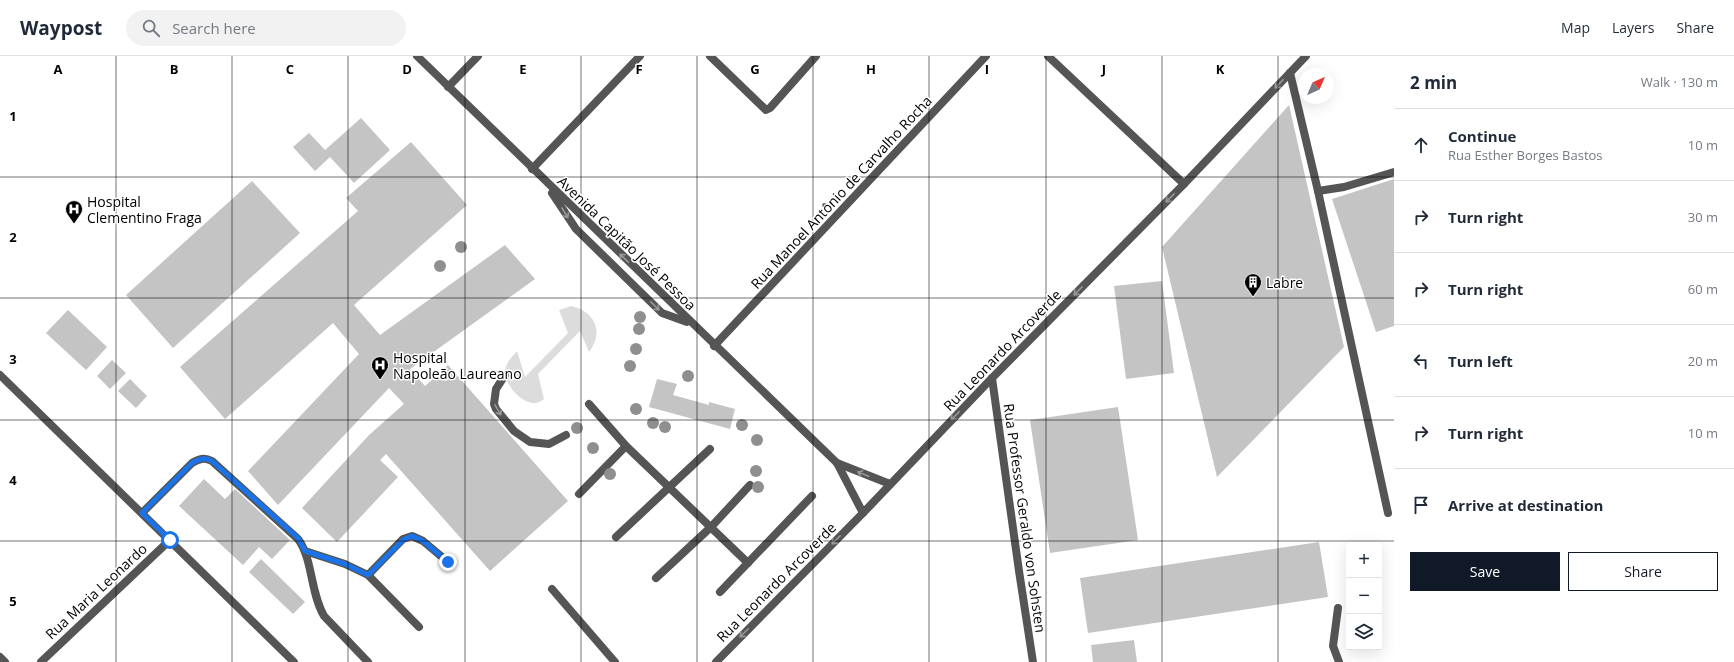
<!DOCTYPE html>
<html lang="en">
<head>
<meta charset="utf-8">
<style>
  body { margin:0; font-family:"Open Sans",sans-serif; background:#f2f2f3; color:#1f2937 }
  .controls { position:absolute; right:12px; bottom:12px; display:grid; overflow:hidden; border-radius:0px; box-shadow:0 4px 16px #0002 }
  .controls button { width:36px; height:36px; display:grid; place-items:center; padding:0; border:0; border-bottom:1px solid #e0e1e3; background:#fff; color:#1f2937; font:20px sans-serif }
  .compass { position:absolute; left:1298px; top:12px; width:36px; height:36px; border-radius:50%; background:#fff; box-shadow:0 4px 16px #0002; rotate:44deg }
  .stop { position:absolute; width:12px; height:12px; margin:-9px; border:3px solid #1a73e8; border-radius:50%; background:#fff }
  .stop.end { background:#1a73e8; border-color:#fff; box-shadow:0 1px 4px #0008 }
  .list { margin:0; padding:0; list-style:none }
  h2 { display:flex; justify-content:space-between; align-items:center; height:52px; margin:0; padding:0 16px; font-size:17px }
  h2 small { font-size:13px; font-weight:400; color:#747a83 }
  .list li { display:grid; grid-template-columns:26px 1fr auto; gap:12px; align-items:center; box-sizing:border-box; height:72px; padding:0 16px; border-top:1px solid #e0e1e3 }
  .list b { display:block; font-size:15px; white-space:nowrap }
  .list p { margin:0; font-size:13px; white-space:nowrap; color:#747a83 }
  .list em { font-size:13px; font-style:normal; color:#747a83 }
  .actions { display:flex; gap:8px; padding:12px 16px }
  .actions a { flex:1; padding:9px 0; border:1px solid #111827; border-radius:0px; text-align:center; font-size:14px; color:#111827 }
  .actions .main { background:#111827; color:#fff }
  .icon { flex:none; width:22px; height:22px; fill:none; stroke:currentColor; stroke-width:2; stroke-linecap:round; stroke-linejoin:round }
  .map { position:relative; flex:none; width:1394px; height:606px; overflow:hidden }
  header { display:flex; align-items:center; gap:24px; box-sizing:border-box; height:56px; padding:0 20px; background:#fff; border-bottom:1px solid #e0e1e3 }
  header strong { font-size:19px }
  nav { display:flex; gap:22px; margin-inline-start:auto; font-size:14px }
  .search { width:280px; height:36px; background:#f2f2f3; display:flex; align-items:center; gap:10px; box-sizing:border-box; padding:0 14px; border-radius:22px; color:#747a83; font-size:15px }
  main { display:flex }
  aside { flex:1; background:#fff }
  .map>svg:first-child { display:block }
  .green { fill:#dcdcdc }
  .building { fill:#c4c4c4 }
  .lines { fill:none; stroke-linecap:round; stroke-linejoin:round }
  .service { stroke:#555; stroke-width:8 }
  .minor { stroke:#555; stroke-width:8 }
  .tertiary { stroke:#555; stroke-width:8 }
  .tree { fill:#8f8f8f }
  .oneway { stroke:#999 }
  .route { stroke:#1a73e8; stroke-width:5 }
  .grid { fill:none; stroke:#000; stroke-width:1; stroke-opacity:0.55 }
  .labels { text-anchor:middle; dominant-baseline:central; stroke-width:3; stroke-linejoin:round; paint-order:stroke }
  .street-label { font-size:14px; fill:#000; stroke:#fff }
  .poi-label { font-size:14px; fill:#000; stroke:#fff; text-anchor:start }
  .grid-label { font-size:13px; text-anchor:middle; font-weight:bold; fill:#000; stroke:#fff; stroke-width:3; stroke-linejoin:round; paint-order:stroke }
</style>
</head>
<body>
<header>
<strong>Waypost</strong>
<div class="search"><svg class="icon" aria-label="search" viewBox="0 0 24 24"><circle cx="10" cy="10" r="6"/><path d="M15 15l6 6"/></svg>Search here</div>
<nav><a>Map</a><a>Layers</a><a>Share</a></nav>
</header>
<main>
<div class="map">
<svg width="1394" height="606" viewBox="0 0 1394 606">
  <rect width="100%" height="100%" fill="#fff"/>
  <path class="green" d="M571,250c23,5 34,25 18,46l-9,-21 -42,43 6,25c-2,1 -5,4 -8,4 -14,2 -31,-18 -31,-31 0,-9 7,-15 12,-21l8,26 43,-44 -9,-23z"/>
  <g class="building">
    <path d="M1289,49l55,242 -127,130 -55,-230z"/>
    <path d="M361,62l29,32 -36,33 -24,-26 -15,14 -22,-24 16,-14 16,17z"/>
    <path d="M411,86l56,63 -113,100 26,30 125,-90 30,34 -125,90 15,17 23,-21 120,136 -78,70 -104,-117 -6,6 18,17 -61,65 -35,-34 67,-73 35,-31 -15,-16 -111,117 -30,-34 111,-117 -26,-31 -108,96 -45,-52 178,-156 -12,-13z"/>
    <path d="M1394,123v147l-18,6 -44,-133z"/>
    <path d="M252,125l48,52 -127,115 -47,-53z"/>
    <path d="M1162,225l12,92 -48,6 -12,-93z"/>
    <path d="M68,254l39,37 -21,23 -40,-37z"/>
    <path d="M112,304l14,13 -16,16 -13,-13z"/>
    <path d="M130,323l17,17 -11,12 -18,-17z"/>
    <path d="M657,323l20,5 -4,11 36,10v-3l26,7 -5,20 -81,-22z"/>
    <path d="M1118,351l20,133 -88,13 -20,-133z"/>
    <path d="M204,423l21,20 10,-10 55,51 -18,19 -13,-12 -16,18 -64,-59z"/>
    <path d="M1319,486l9,55 -240,36 -8,-55z"/>
    <path d="M261,503l44,43 -12,12 -44,-42z"/>
    <path d="M1134,584l3,22h-44l-2,-17z"/>
  </g>
  <g class="lines">
    <g class="service">
      <path d="M1290,17l28,118 26,-4 50,-15"/>
      <path d="M1318,135l70,322"/>
      <path d="M505,319l-9,14 -2,15 2,5 18,22 16,11 19,2 17,-9"/>
      <path d="M589,348l37,42 122,117"/>
      <path d="M579,438l47,-48"/>
      <path d="M142,457l50,-50c7,-4 12,-6 20,-2l86,78c15,20 12,53 26,77l44,46"/>
      <path d="M616,481l94,-88"/>
      <path d="M305,495l40,13 23,11 51,52"/>
      <path d="M368,519l35,-36 9,-3 11,5 25,21"/>
      <path d="M656,522l55,-51 39,-42"/>
      <path d="M552,533l63,73"/>
      <path d="M720,536l92,-96"/>
      <path d="M1338,552l-5,38 6,16"/>
    </g>
    <g class="minor">
      <path d="M710,0l56,54 4,-2 46,-52"/>
      <path d="M1048,0l136,128"/>
      <path d="M448,31l30,-31"/>
      <path d="M532,113l108,-113"/>
      <path d="M714,290l272,-290"/>
      <path d="M0,319l294,287"/>
      <path d="M0,601l5,5"/>
      <path d="M41,606l129,-122"/>
    </g>
    <g class="tertiary">
      <path d="M417,0l420,407 26,50"/>
      <path d="M552,137l24,36 86,84 25,9"/>
      <path d="M992,322l27,193 14,91"/>
      <path d="M837,407l53,21"/>
      <path d="M716,606l147,-149 129,-135 192,-194 122,-128"/>
    </g>
  </g>
  <g class="tree">
    <circle cx="461" cy="191" r="6"/>
    <circle cx="440" cy="210" r="6"/>
    <circle cx="640" cy="261" r="6"/>
    <circle cx="639" cy="273" r="6"/>
    <circle cx="636" cy="293" r="6"/>
    <circle cx="630" cy="310" r="6"/>
    <circle cx="688" cy="320" r="6"/>
    <circle cx="636" cy="353" r="6"/>
    <circle cx="653" cy="367" r="6"/>
    <circle cx="742" cy="369" r="6"/>
    <circle cx="665" cy="371" r="6"/>
    <circle cx="577" cy="372" r="6"/>
    <circle cx="757" cy="384" r="6"/>
    <circle cx="593" cy="392" r="6"/>
    <circle cx="756" cy="415" r="6"/>
    <circle cx="610" cy="418" r="6"/>
    <circle cx="758" cy="431" r="6"/>
  </g>
  <defs><path id="oneway-shaft" d="M-6 0H5M1.5-3L5.5 0L1.5 3" fill="none" stroke-width="1.6" stroke-linecap="round" stroke-linejoin="round"/></defs>
  <g class="oneway">
    <use href="#oneway-shaft" transform="translate(1279 28) rotate(134)"/>
    <use href="#oneway-shaft" transform="translate(1170 142) rotate(135)"/>
    <use href="#oneway-shaft" transform="translate(565 157) rotate(59)"/>
    <use href="#oneway-shaft" transform="translate(624 202) rotate(-136)"/>
    <use href="#oneway-shaft" transform="translate(1078 235) rotate(135)"/>
    <use href="#oneway-shaft" transform="translate(655 250) rotate(45)"/>
    <use href="#oneway-shaft" transform="translate(498 354) rotate(60)"/>
    <use href="#oneway-shaft" transform="translate(955 360) rotate(134)"/>
    <use href="#oneway-shaft" transform="translate(863 418) rotate(-158)"/>
    <use href="#oneway-shaft" transform="translate(836 484) rotate(135)"/>
    <use href="#oneway-shaft" transform="translate(744 577) rotate(135)"/>
  </g>
  <g class="lines">
    <path class="route" d="M170,484l-28,-27 50,-50c7,-4 12,-6 20,-2l86,77 7,13 40,13 23,11 35,-35 9,-4 11,5 25,21"/>
  </g>
  <path class="grid" d="M116,0v606M232,0v606M348,0v606M465,0v606M581,0v606M697,0v606M813,0v606M929,0v606M1046,0v606M1162,0v606M1278,0v606M0,121h1394M0,242h1394M0,364h1394M0,485h1394"/>
  <defs>
    <g id="hospital-pin" transform="scale(0.9)"><path d="M0 17L-7.5 6A9.5 9.5 0 1 1 7.5 6Z" fill="#000" stroke="#fff"/><path d="M-5-5h3v3.5h4V-5h3V5h-3V1.5h-4V5h-3Z" fill="#fff"/></g>
    <g id="building-pin" transform="scale(0.9)"><path d="M0 17L-7.5 6A9.5 9.5 0 1 1 7.5 6Z" fill="#000" stroke="#fff"/><path d="M-4-6H4V6H1V3H-1V6H-4ZM-2.5-4.3h1.7v1.8h-1.7ZM.8-4.3h1.7v1.8H.8ZM-2.5-1h1.7V.8h-1.7ZM.8-1h1.7V.8H.8Z" fill="#fff"/></g>
  </defs>
  <g fill-rule="evenodd">
    <use href="#hospital-pin" x="74" y="153"/>
    <use href="#building-pin" x="1253" y="226"/>
    <use href="#hospital-pin" x="380" y="309"/>
  </g>
  <g class="labels">
    <g class="street-label">
      <text transform="translate(841 136) rotate(-47)">Rua Manoel Antônio de Carvalho Rocha</text>
      <text transform="translate(627 187) rotate(44)">Avenida Capitão José Pessoa</text>
      <text transform="translate(1002 294) rotate(-46)">Rua Leonardo Arcoverde</text>
      <text transform="translate(1025 462) rotate(82)">Rua Professor Geraldo von Sohsten</text>
      <text transform="translate(776 526) rotate(-45)">Rua Leonardo Arcoverde</text>
      <text transform="translate(96 535) rotate(-43)">Rua Maria Leonardo</text>
    </g>
    <g class="poi-label">
      <text x="87" y="145">Hospital<tspan x="87" dy="16">Clementino Fraga</tspan></text>
      <text x="1266" y="226">Labre</text>
      <text x="393" y="301">Hospital<tspan x="393" dy="16">Napoleão Laureano</tspan></text>
    </g>
  </g>
  <g class="grid-label">
    <text x="58" y="18">A</text>
    <text x="174" y="18">B</text>
    <text x="290" y="18">C</text>
    <text x="407" y="18">D</text>
    <text x="523" y="18">E</text>
    <text x="639" y="18">F</text>
    <text x="755" y="18">G</text>
    <text x="871" y="18">H</text>
    <text x="987" y="18">I</text>
    <text x="1104" y="18">J</text>
    <text x="1220" y="18">K</text>
    <text x="13" y="65">1</text>
    <text x="13" y="186">2</text>
    <text x="13" y="308">3</text>
    <text x="13" y="429">4</text>
    <text x="13" y="550">5</text>
  </g>
</svg>
<div class="controls">
<button>+</button>
<button>−</button>
<button><svg class="icon" aria-label="layers" viewBox="0 0 24 24"><path d="M12 4l9 5-9 5-9-5zM3 14l9 5 9-5"/></svg></button>
</div>
<svg class="compass" viewBox="-18 -18 36 36"><path d="M0-13l5 13h-10z" fill="#e53935"/><path d="M0 13l5-13h-10z" fill="#747a83"/></svg>
<div class="stop" style="left:170px;top:484px"></div>
<div class="stop end" style="left:448px;top:506px"></div>
</div>
<aside>
<h2>2 min<small>Walk · 130 m</small></h2>
<ul class="list">
<li><svg class="icon" aria-label="ahead" viewBox="0 0 24 24"><path d="M12 20V5M6 11l6-6 6 6"/></svg><div><b>Continue</b><p>Rua Esther Borges Bastos</p></div><em>10 m</em></li>
<li><svg class="icon" aria-label="right" viewBox="0 0 24 24"><path d="M7 20v-9h11M14 6l5 5-5 5"/></svg><div><b>Turn right</b></div><em>30 m</em></li>
<li><svg class="icon" aria-label="right" viewBox="0 0 24 24"><path d="M7 20v-9h11M14 6l5 5-5 5"/></svg><div><b>Turn right</b></div><em>60 m</em></li>
<li><svg class="icon" aria-label="left" viewBox="0 0 24 24"><path d="M17 20v-9H6M10 6l-5 5 5 5"/></svg><div><b>Turn left</b></div><em>20 m</em></li>
<li><svg class="icon" aria-label="right" viewBox="0 0 24 24"><path d="M7 20v-9h11M14 6l5 5-5 5"/></svg><div><b>Turn right</b></div><em>10 m</em></li>
<li><svg class="icon" aria-label="arrive" viewBox="0 0 24 24"><path d="M6 21V4h12l-3 4 3 4H6"/></svg><div><b>Arrive at destination</b></div></li>
</ul>
<div class="actions"><a class="main">Save</a><a>Share</a></div>
</aside>
</main>
</body>
</html>
